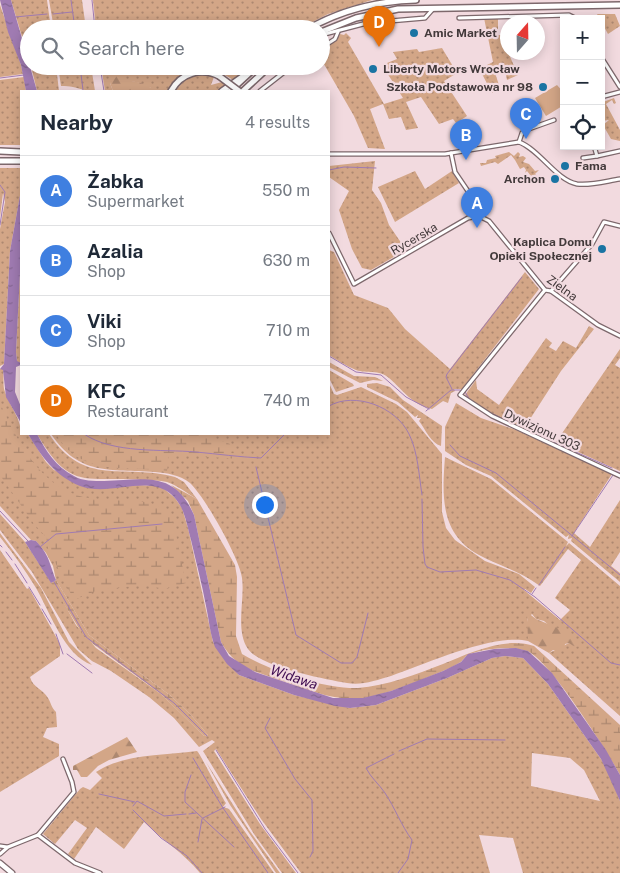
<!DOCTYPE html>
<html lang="en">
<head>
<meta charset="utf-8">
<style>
  body { margin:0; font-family:"Public Sans",sans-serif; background:#f6f6f7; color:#1f2937 }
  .controls { position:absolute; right:15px; top:15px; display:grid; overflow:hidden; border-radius:0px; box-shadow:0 2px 12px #0003 }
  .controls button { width:45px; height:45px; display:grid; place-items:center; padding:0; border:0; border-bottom:1px solid #e0e1e3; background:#fff; color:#1f2937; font:25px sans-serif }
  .compass { position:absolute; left:500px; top:15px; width:45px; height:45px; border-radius:50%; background:#fff; box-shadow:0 2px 12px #0003; rotate:20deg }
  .you { position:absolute; left:264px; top:504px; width:18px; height:18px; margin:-12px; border:4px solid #fff; border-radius:50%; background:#1a73e8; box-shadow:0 0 0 8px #1a73e833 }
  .badge { display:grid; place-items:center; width:32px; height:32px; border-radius:50%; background:#1a74a3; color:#fff; font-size:16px; font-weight:700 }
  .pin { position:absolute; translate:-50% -41px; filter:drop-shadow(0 1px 2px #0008) }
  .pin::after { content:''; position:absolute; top:26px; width:18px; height:15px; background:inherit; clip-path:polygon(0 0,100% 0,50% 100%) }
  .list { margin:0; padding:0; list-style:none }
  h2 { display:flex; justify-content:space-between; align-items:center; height:65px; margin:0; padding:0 20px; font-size:21px }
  h2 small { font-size:16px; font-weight:400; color:#747a83 }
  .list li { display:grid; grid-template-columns:32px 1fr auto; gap:15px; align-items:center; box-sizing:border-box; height:70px; padding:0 20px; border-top:1px solid #e0e1e3 }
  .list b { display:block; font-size:19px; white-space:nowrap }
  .list p { margin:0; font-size:16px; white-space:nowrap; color:#747a83 }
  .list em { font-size:16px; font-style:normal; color:#747a83 }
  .icon { flex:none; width:28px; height:28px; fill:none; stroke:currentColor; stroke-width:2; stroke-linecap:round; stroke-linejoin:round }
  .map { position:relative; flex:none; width:620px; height:873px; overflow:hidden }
  .search { position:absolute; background:#fff; box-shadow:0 2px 12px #0003; left:20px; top:20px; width:310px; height:55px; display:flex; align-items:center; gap:12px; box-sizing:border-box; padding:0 18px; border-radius:28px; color:#747a83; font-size:19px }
  .panel { position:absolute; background:#fff; box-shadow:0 2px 12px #0003; left:20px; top:90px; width:310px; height:345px; border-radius:0px }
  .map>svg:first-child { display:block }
  .grass { fill:url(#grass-dots); fill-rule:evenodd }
  .forest { fill:url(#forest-firs) }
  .wetland { fill:url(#wetland-marsh) }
  .green { fill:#d3a687 }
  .water { fill:url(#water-ripples) }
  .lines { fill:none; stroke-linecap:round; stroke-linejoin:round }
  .stream { stroke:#a07bb2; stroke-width:1 }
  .minor-casing { stroke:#7d686c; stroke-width:5.5 }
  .tertiary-casing { stroke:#7d686c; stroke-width:7 }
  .secondary-casing { stroke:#7d686c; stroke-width:8 }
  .minor { stroke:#fff; stroke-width:3 }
  .tertiary { stroke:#fff; stroke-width:4.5 }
  .secondary { stroke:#fff; stroke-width:5 }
  .secondary-bridge-casing { stroke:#7d686c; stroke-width:8; stroke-linecap:butt }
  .secondary-bridge { stroke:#fff; stroke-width:5 }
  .poi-dot { fill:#1a74a3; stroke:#f2dadf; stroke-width:2 }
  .labels { text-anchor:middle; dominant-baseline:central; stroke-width:4.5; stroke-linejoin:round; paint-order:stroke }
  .poi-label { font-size:12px; font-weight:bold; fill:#433a3b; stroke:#f2dadf; text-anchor:start }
  .street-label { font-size:12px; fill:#433a3b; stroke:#f2dadf }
  .water-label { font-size:14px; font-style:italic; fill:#3e0c51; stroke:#f2dadf }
</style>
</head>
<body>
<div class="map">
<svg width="620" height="873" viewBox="0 0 620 873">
  <defs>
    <pattern id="grass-dots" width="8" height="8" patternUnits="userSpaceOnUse" patternTransform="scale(1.25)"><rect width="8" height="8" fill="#d3a687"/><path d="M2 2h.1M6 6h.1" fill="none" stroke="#ad8870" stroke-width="1.8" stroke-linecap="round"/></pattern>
    <pattern id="forest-firs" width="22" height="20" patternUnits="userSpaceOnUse" patternTransform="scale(1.25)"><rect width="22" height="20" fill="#d3a687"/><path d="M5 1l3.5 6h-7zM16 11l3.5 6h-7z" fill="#ad8870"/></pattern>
    <pattern id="wetland-marsh" width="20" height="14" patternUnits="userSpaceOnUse" patternTransform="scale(1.25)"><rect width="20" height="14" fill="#d3a687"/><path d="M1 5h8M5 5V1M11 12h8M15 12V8" fill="none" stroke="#ad8870"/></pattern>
    <pattern id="water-ripples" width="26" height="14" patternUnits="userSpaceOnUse" patternTransform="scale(1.25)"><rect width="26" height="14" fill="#a07bb2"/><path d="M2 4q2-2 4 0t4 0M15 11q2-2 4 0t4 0" fill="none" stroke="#846692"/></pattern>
  </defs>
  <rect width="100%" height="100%" fill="#f2dadf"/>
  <g class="grass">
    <path d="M11,0h36l4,29h-22v31z"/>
    <path d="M49,0h33l4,29h-32z"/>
    <path d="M93,0h279l-44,14 -29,15h-203z"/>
    <path d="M0,5l21,60 2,9 -23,3z"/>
    <path d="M597,14h18l5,12 -12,8z"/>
    <path d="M484,18h14v17h9l1,17 10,23 -11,5 -2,-9 -5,-4 -3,2 -1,7 4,12 -8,5 -11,-21 4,-2 -2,-3 10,-5z"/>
    <path d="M346,33l5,5 -3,4 36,62 19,-6 -21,-33 15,-6 -4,-7 24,-3 2,3 23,-4 15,25 -13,8 23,35 -11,7 -3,-4 -14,5 -18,-27 -15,5 12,26 -12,2 -5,-13 -12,2 -6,-15 -13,5 15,40 -17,-1 -14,-32 -33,-57v-9l15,-9 4,-7 4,1z"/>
    <path d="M31,66h25l3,25h-22z"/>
    <path d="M58,66h33l4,25c-14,0 -21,-6 -34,-5z"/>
    <path d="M101,66h149l-16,15c-21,-17 -53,-17 -65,10h-18v-3c-15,-8 -24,-8 -41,-5l3,8h-8z"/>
    <path d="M201,74l13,3 -3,8 11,-3 5,4 -8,5h-44l11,-12z"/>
    <path d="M24,77l2,14h-5v54h-21v-65z"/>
    <path d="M614,98l2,5 -2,1 -2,-4 -6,4 14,26v11l-9,-2 -8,-14 6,-5 -8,1v-10l3,-1 1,3 -2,-11z"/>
    <path d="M509,152l5,4 4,-4 2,2 -1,3 4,-1 3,2 -3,4 6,2 6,7 4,-1 -4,4 3,3 -1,2 -4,-4 -2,1 -4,-5 -2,2 1,-3 -2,-3 -4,2 -5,-9 2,-3 -2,3 -4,-5 -13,9 -3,-2 -14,4 -1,-3h6l1,-3 9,-2 -1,-2z"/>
    <path d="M375,161l-3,29 9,13 8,22 17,25 -35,20 -9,-2 -10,-19 -13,-39 10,-19 -20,-14v-11z"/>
    <path d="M0,168h21v22l-11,61 -6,113 -4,2v-137l5,-27 -2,-9 -3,24z"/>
    <path d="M415,171l10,18 27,-18 7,12 -64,39 -17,-35z"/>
    <path d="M329,250l5,2 20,43 34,13 17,21 45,40 75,-97 14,17 -77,100h-8l1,2 -4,2 -3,10 -5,-2 -11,8c-20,-4 -29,-19 -43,-31 -10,-9 -22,-4 -33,-8 -10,-4 -19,-10 -27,-15z"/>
    <path d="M21,253v110l-4,-1 -1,-10z"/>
    <path d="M589,326l5,3 -33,42 -38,59 -29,-14 -29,-21 11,-15 1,9 22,16 47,-67 6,5 -3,4 7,4 7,-10 13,7z"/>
    <path d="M620,349v9l-5,7 5,3v103l-64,-29z"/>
    <path d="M329,362l25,14 21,1 8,4 -10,-1 -13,3 -31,-16z"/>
    <path d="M0,369h3c1,7 0,14 1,20 5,17 17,28 17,45h7l18,28 8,8 43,19 42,-4 19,1 5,2 12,10 7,10 6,20 25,114 26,33 55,20 56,13 26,-3 71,-27 45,-20 13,-2 18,2 25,26 53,75 9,16 10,26v72h-97l-10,-35 -34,-3 11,38h-189l-40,-54 -45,-70 -2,2 46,73 36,49h-14l-28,-39 -51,-83 12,-9 -3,-2 -13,7 -25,-29 -25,-21 -38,-26 -19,-10 -14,-12 -46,-77 -32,-42v-16l25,28 35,54 16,29 20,23 65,46 43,42 4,-1 -17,-20 -20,-19 -82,-61 -33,-55 -3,-14 -7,-13 -10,-12 -5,-1 -31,-34zM532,753l38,5 14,12 16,31 -69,-15z"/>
    <path d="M329,370l24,14 1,2 -18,6 -7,-14z"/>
    <path d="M329,383l5,11 3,1 24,-8 35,17 11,8 35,42v58l4,16 9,12 30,21 34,13 16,13 -4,6 -6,-4 -1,1 36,30 10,-10 -15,-12 26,-38 -13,-11 -28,37c-19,-14 -40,-20 -61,-31 -39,-21 -37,-59 -34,-98l46,22 77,63 -2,4 3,-3 51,43v130l-71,-63 20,-10 -25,-22 -8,-2 -4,-5 -5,5 3,9 -2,13c-34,-8 -102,23 -137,35 -14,4 -30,10 -44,7 -23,-4 -86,-16 -99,-34 -13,-19 -3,-49 -6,-71 -2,-19 -37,-81 -52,-95 -10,-8 -23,-10 -35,-11 -45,-3 -76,4 -104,-38h278z"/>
    <path d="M377,383l13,4 13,13 39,26 -1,20c-10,-3 -16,-17 -22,-25l2,-3h-4l1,-3 -3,2 -17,-15 -31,-15v-3z"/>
    <path d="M456,403l25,15 35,12 96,44 -38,59 16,14 30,-47v52l-9,14 9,7v9l-49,-41 1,-3 -4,1 1,-4 -3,2 -75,-61 -25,-11 -21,-14v-24z"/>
    <path d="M37,434h12c36,54 74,29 126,43l9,5 13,17c-9,-5 -20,-14 -30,-17 -7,-2 -16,-1 -23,-2 -58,-5 -73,13 -107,-46z"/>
    <path d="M0,533l41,55 28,54 23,23c-28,-10 -42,-53 -56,-77 -11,-18 -23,-35 -36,-51z"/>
    <path d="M0,550l27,39 2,-1 31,56v12l-30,21c3,11 13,12 18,21 3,5 3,9 8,14l1,15 -10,1 -4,9 16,7v12l-59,36z"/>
    <path d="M197,751c3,2 24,45 29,52l-3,4 6,2 45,64h-74c-16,-20 -38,-33 -56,-51l-20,27 -28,-22 -22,32 -6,-5 19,-26 -12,-8 -20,24 -12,-10 37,-45 3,-2 7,3 12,-12 -6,-6c29,-19 67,-16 101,-21z"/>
    <path d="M206,762l43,68 31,43h-4l-46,-68z"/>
  </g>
  <g class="forest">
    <path d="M117,76c5,0 7,3 11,4 10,3 13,1 23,8v3h-38l-3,-8z"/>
    <path d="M527,612l9,7 29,12 10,7 4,8 -4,1 -6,-4 -4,1 -1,6h-11l-4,3 -21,-12z"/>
    <path d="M127,737l10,15 -28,8 -11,6 -11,11h-6l-4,-7h-4v-4z"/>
  </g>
  <g class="wetland">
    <path d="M0,403c17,37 39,83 83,94 16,3 33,3 49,4 13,1 27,2 36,12 8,10 14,54 18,70l-21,6 -22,-4 -45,5 -24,10 -26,-52 -2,-11 -12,-13 -34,-49z"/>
    <path d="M56,434h147l27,10 1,9 21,3 1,4 -84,-6 -2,17c-44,-6 -86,6 -111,-37z"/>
    <path d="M171,485l26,14 38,66 2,12 -1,59 6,18c29,17 82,35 116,34 28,-2 59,-14 85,-24 26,-11 63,-28 91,-18l86,79v50c-13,-24 -71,-116 -93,-124 -15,-5 -45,-3 -59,4 -4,2 -5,6 -9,8 -5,3 -11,6 -16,8 -21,9 -58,24 -79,27 -29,4 -55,-8 -81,-17 -27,-9 -48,-13 -62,-39l-27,-127 -6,-14z"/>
    <path d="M56,580l33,55 82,61 20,19 17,20 -4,1 -43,-42 -76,-56 -34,-55z"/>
  </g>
  <path class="green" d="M557,85l7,8v12l-18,11 -11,-18z"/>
  <g class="water">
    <path d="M0,0h11l26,91h-11l-5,-26 -13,-33z"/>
    <path d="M21,190v63l-5,99 1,9 4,2v2l-5,2 -1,25 6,15v16l-15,-26 -3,-27 -3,-1 4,-5 6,-113z"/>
    <path d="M28,434h9c9,17 19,33 37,42 8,5 20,5 30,5 41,-1 70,-11 90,34l27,127 8,14 26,16 78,26h30l28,-7 52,-20 18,-9 7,-8 26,-5 22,-1 12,3 24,22 54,77 14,25v26l-19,-42 -53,-75 -25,-26 -18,-2 -13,2 -45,20 -71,27 -26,3 -15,-2 -41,-11 -55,-20 -12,-11 -12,-17c-5,-13 -6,-27 -9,-41 -4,-22 -10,-44 -15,-66 -3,-11 -5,-23 -10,-33 -22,-41 -67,-8 -101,-21 -25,-10 -39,-30 -52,-52z"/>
    <path d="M31,540l5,1c14,15 13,22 20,39l-5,3 -26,-41z"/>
  </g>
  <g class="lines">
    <g class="stream">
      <path d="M71,0l4,29"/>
      <path d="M92,0l3,29"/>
      <path d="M53,14l19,-2"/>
      <path d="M15,17l32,-3"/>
      <path d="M80,66l3,24"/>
      <path d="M100,66l4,25"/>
      <path d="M0,78l24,-3"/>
      <path d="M329,170l15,-3 32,1"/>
      <path d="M0,185l5,7 -5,33"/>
      <path d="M329,356l27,16 25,3 25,22 23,12"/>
      <path d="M452,389l-6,-12 1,-3 75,-97"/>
      <path d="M465,392l5,8"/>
      <path d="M329,406c26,-15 67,1 80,28 9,18 10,42 13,61"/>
      <path d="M484,409l6,3"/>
      <path d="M426,411l25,-21h9"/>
      <path d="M493,414l33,16"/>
      <path d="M528,431l84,37"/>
      <path d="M84,434c29,20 78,15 112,18 22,2 43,5 65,6l24,-24"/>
      <path d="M450,445l10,11 36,17 124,102"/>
      <path d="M256,467l40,168 45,28h11l5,-6 11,-44"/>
      <path d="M615,471l5,2"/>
      <path d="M422,499l1,48 2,17 2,3 13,5 36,-2 34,10 25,17 76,66 9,2"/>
      <path d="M0,511l28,30"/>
      <path d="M572,536l41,-61"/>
      <path d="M0,545l2,2"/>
      <path d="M40,547l16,-13 106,-10"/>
      <path d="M6,552l6,8"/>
      <path d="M15,564l12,19"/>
      <path d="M53,580l33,57 88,66 33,33"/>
      <path d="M539,585l26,-38"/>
      <path d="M29,587l11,18"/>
      <path d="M532,594l4,-6"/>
      <path d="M42,609l9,15"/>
      <path d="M56,634l7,20"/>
      <path d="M67,654l25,19"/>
      <path d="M270,718l-5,10 30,51 17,21 1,51 -3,6"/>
      <path d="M216,750l49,79 33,44"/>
      <path d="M399,751l28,-12 78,1"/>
      <path d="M394,754l-28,14c5,10 13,16 19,25 10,15 16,32 27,47l-4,19 -10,14"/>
      <path d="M193,758l30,50 45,65"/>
      <path d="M191,775l-6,17v10l49,45"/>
      <path d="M99,794l36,8"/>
      <path d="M133,806l4,-5 27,15 22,-2"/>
      <path d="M133,810l28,28 26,18 15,17"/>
      <path d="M189,814l7,-1"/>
      <path d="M203,818l22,-11"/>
      <path d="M198,842l4,-23"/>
    </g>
    <g class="minor-casing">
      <g id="minor">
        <path d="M459,18l110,-3 8,4"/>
        <path d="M321,35l46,-12 58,-5 8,-9"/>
        <path d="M321,48l14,-9 3,-7"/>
        <path d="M601,57l19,30"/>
        <path d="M260,91l32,-25"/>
        <path d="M601,97l19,-5"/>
        <path d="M519,142l3,-9 4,-3 28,-10"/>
        <path d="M594,146l3,10 23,-5"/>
        <path d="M451,153l4,19 21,31"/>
        <path d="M329,154h116l74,-12c21,8 37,38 58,42 13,2 30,-3 43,-5"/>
        <path d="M583,158l14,-2"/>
        <path d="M329,233l25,51 114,-66 11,-2 10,5 56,69 6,1 47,34 22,11"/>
        <path d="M545,290l-85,105 32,21 128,60"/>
        <path d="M551,291l41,-47 12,-22 16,4"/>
        <path d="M38,835l36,-43 -2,-10 -9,-23"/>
        <path d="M0,846l7,1"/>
        <path d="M0,854l8,-7 30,-12 37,28 25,10"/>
      </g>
    </g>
    <g class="tertiary-casing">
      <path id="tertiary" d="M0,863l12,10"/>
    </g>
    <g class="secondary-casing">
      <g id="secondary">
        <path d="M308,29c33,-19 70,-28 108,-29"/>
        <path d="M321,32l35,-14 42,-9 222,-4"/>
        <path d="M171,91c10,-18 30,-24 48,-15"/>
        <path d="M222,91l20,-14"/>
        <path d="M230,91l27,-25"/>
        <path d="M243,91l27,-25"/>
        <path d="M0,151l21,1"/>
        <path d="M0,161h21"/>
      </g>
    </g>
    <use href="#minor" class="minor"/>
    <use href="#tertiary" class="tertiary"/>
    <use href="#secondary" class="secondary"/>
    <g class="secondary-bridge-casing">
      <path id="secondary-bridge" d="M219,76l20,15"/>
    </g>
    <use href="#secondary-bridge" class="secondary-bridge"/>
  </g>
  <g class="poi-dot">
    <circle cx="414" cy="33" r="5"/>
    <circle cx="373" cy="69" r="5"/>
    <circle cx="543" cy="87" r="5"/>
    <circle cx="565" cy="166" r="5"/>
    <circle cx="555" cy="179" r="5"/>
    <circle cx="602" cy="249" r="5"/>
  </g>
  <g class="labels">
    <g class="poi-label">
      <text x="424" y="33">Amic Market</text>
      <text x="383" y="69">Liberty Motors Wrocław</text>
      <text x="533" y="87" text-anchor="end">Szkoła Podstawowa nr 98</text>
      <text x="575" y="166">Fama</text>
      <text x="545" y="179" text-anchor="end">Archon</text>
      <text x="592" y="242" text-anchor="end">Kaplica Domu<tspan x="592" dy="14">Opieki Społecznej</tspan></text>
    </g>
    <g class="street-label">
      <text transform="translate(414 239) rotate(-30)">Rycerska</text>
      <text transform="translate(562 288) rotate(36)">Zielna</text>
      <text transform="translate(542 430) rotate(25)">Dywizjonu 303</text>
    </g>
    <g class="water-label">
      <text transform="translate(294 677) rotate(19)">Widawa</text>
    </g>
  </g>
</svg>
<div class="controls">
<button>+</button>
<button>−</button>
<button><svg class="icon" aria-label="locate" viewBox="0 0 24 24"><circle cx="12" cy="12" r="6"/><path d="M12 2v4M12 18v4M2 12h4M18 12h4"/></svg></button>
</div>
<svg class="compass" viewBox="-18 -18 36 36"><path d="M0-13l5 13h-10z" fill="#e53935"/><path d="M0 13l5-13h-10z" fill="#747a83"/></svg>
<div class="you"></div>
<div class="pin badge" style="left:477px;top:228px;background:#3f7fe0">A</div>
<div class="pin badge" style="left:466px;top:160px;background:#3f7fe0">B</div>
<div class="pin badge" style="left:526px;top:139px;background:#3f7fe0">C</div>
<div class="pin badge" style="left:379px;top:47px;background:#e8710a">D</div>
<div class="search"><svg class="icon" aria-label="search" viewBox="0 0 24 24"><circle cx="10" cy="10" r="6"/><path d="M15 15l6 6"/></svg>Search here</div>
<section class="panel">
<h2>Nearby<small>4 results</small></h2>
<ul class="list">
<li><span class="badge" style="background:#3f7fe0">A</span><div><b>Żabka</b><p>Supermarket</p></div><em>550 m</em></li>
<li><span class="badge" style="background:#3f7fe0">B</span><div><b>Azalia</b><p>Shop</p></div><em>630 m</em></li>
<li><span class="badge" style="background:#3f7fe0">C</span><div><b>Viki</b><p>Shop</p></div><em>710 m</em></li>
<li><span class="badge" style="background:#e8710a">D</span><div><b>KFC</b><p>Restaurant</p></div><em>740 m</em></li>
</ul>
</section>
</div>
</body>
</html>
